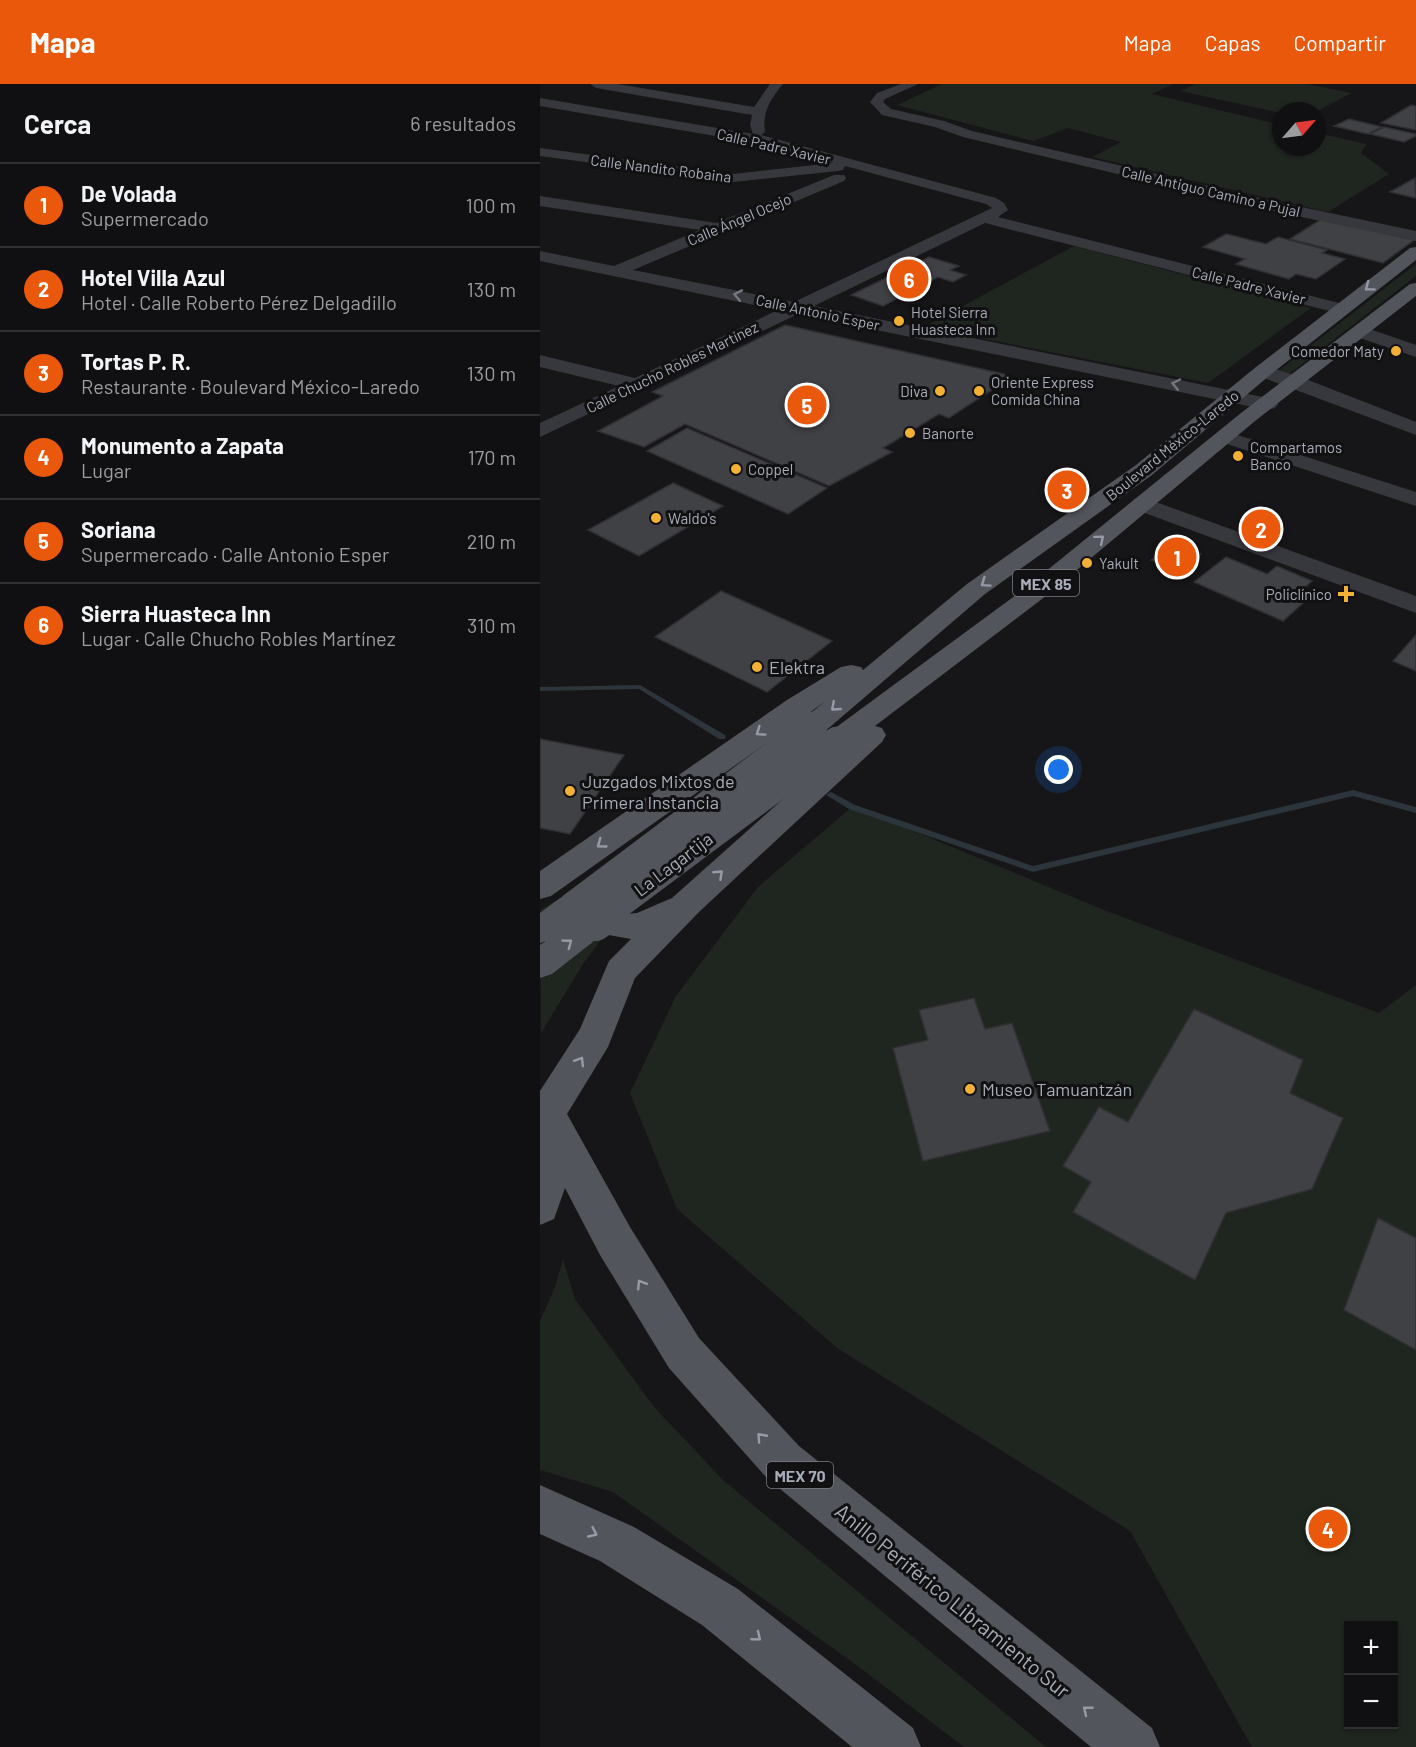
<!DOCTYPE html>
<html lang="es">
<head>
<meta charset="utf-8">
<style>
  body { margin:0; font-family:Barlow,sans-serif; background:#19191b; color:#f1f3f6 }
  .controls { position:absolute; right:18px; bottom:18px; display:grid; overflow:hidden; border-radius:0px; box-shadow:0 2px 4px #0004 }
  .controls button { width:54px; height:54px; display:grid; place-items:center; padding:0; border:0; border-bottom:2px solid #303032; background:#101012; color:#f1f3f6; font:30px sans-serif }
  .compass { position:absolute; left:732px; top:18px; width:54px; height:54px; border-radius:50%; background:#101012; box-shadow:0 2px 4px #0004; rotate:62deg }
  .you { position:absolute; left:519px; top:686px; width:21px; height:21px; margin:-15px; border:4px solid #fff; border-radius:50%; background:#1a73e8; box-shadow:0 0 0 9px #1a73e833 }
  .badge { display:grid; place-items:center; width:39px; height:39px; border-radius:50%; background:#ea580c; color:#fff; font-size:20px; font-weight:700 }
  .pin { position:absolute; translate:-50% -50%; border:3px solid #fff; box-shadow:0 2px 6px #0006 }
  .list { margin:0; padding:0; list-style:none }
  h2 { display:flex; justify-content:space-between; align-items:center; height:78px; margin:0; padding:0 24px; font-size:26px }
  h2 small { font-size:20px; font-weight:400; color:#9c9d9f }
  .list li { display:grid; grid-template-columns:39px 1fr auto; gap:18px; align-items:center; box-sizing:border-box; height:84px; padding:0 24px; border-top:2px solid #303032 }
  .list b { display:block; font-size:22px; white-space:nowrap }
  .list p { margin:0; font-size:20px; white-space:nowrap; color:#9c9d9f }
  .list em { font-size:20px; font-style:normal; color:#9c9d9f }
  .map { position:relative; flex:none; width:876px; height:1663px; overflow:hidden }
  header { display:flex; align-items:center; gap:36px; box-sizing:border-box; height:84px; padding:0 30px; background:#ea580c; color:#fff }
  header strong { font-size:28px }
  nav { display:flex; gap:33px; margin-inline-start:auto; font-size:21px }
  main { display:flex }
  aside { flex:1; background:#101012 }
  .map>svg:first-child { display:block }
  .green { fill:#1e261f; fill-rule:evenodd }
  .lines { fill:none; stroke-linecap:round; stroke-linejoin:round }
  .stream { fill:#2c353c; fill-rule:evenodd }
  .building { fill:#404145; stroke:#303034; stroke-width:1.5 }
  .street { fill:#37383d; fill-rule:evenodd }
  .primary { fill:#53555c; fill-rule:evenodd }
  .primary-bridge-far1 { stroke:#53555c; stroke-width:29 }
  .primary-bridge { stroke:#53555c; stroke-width:38 }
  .oneway { stroke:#979ba6 }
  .oneway2 { stroke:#757881 }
  .poi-dot { fill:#f2b134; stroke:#111113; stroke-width:2 }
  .labels { text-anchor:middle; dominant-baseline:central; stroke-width:6; stroke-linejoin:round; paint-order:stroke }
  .far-street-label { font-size:15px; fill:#a8adb8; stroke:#111113 }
  .far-poi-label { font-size:15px; fill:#a8adb8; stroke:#111113; text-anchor:start }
  .shield { fill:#111113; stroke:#7b7e86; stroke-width:1.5 }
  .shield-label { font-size:16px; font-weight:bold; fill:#a8adb8 }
  .poi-label { font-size:18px; fill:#a8adb8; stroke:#111113; text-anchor:start }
  .street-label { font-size:18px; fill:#a8adb8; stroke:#111113 }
  .near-street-label { font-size:21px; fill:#a8adb8; stroke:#111113 }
</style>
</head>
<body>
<header>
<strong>Mapa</strong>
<nav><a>Mapa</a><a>Capas</a><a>Compartir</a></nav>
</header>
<main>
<aside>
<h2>Cerca<small>6 resultados</small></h2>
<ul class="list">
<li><span class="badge">1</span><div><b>De Volada</b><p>Supermercado</p></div><em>100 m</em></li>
<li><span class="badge">2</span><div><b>Hotel Villa Azul</b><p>Hotel · Calle Roberto Pérez Delgadillo</p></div><em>130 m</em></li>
<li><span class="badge">3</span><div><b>Tortas P. R.</b><p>Restaurante · Boulevard México-Laredo</p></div><em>130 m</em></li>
<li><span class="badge">4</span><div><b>Monumento a Zapata</b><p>Lugar</p></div><em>170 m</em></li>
<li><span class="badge">5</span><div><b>Soriana</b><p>Supermercado · Calle Antonio Esper</p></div><em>210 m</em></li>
<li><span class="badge">6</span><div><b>Sierra Huasteca Inn</b><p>Lugar · Calle Chucho Robles Martínez</p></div><em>310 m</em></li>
</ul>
</aside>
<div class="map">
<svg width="876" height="1663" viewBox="0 0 876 1663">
  <rect width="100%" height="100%" fill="#161618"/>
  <g class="green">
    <path d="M402,0h231l-21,10 129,31v22h36v-14l49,11 -5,9 28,21 -61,38 -236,-55 29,-15 -53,-14 -35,13 -136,-36z"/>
    <path d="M656,0h111l45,9 -35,18 -36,2 -101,-22z"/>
    <path d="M534,162l237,62 -103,75 -284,-56z"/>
    <path d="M876,180v12l-128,99 -11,-3z"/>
    <path d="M313,722l251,104 275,103 37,-28v762h-164l-122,-216 -293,-183 -160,-139 -47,-116 46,-97 82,-109zM808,1542h46v98h-46z"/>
    <path d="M15,817l6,13 43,22 -21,28 -42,69 -1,-123z"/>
    <path d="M23,1175l12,40 79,108 69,73 323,267h-82l-109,-83 -242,-172 -73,-22v-149l15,-34z"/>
  </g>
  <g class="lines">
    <g class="stream">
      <path d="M100,601l85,50 1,2 -1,2h-6l-80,-50 -99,2v-4z"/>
      <path d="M813,706l63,17v6l-63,-17 -320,76 -184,-63 -23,-14 4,-3 3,1 22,12 178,61z"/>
    </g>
  </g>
  <g class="building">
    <path d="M871,21l5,1v24l-35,-7z"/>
    <path d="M809,35l33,8 -14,7 -34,-8z"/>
    <path d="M844,43l32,7v2l-12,6 -34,-8z"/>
    <path d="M875,94l1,20 -26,-6z"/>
    <path d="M783,134l91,22 -31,23 -93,-24z"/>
    <path d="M686,150l40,10 12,-7 49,13 -5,3 23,6 -29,20 -20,-5 -7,5 -53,-15 9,-5 -42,-12z"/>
    <path d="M389,173l30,9 -9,4 16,5 -13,7 -15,-5 -55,29 -32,-11z"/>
    <path d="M245,241l219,49 6,4 -61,40 -10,-4 -56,34 9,4 -63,34 -144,-62 -41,23 -46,-16 65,-35 -11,-4z"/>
    <path d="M147,344l140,60 -39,26 -141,-63z"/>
    <path d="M133,399l50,23 -84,50 -51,-26z"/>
    <path d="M636,458l25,12 -21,18 -29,-12z"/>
    <path d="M686,473l41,17 10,-8 35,15 -10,9 11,4 -30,27 -89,-39z"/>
    <path d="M181,507l111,50 -65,51 -112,-55z"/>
    <path d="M876,551v36l-23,-10z"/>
    <path d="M0,655l84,16 -54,79 -30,-6z"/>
    <path d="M434,914l11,31 27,-6 38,108 -127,30 -30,-113 35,-8 -9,-30z"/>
    <path d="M654,925l109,51 -13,33 53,25 -31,71 -86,24 -31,67 -122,-68 18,-30 -28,-16 36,-59 29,15z"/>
    <path d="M838,1134l38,20v112l-72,-40z"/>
  </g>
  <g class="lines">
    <g class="street">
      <path d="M50,0h28l136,23 16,-23h13c-12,15 -21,27 -18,48l-4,3 235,63 8,5 4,7 -10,7 349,88 3,4 -3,4 -6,1 -356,-91 -171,83 454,92 7,2 3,4 -3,4 -7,2 -470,-96 -258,123v-14l79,-37 -79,-19v-12l95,23 143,-68 -238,-49v-10l74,15 86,-36 -160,-24v-10l176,27 118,-48h10l2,3 -2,3 -211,89 161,32 198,-94 -6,-4 -141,-38 -2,4 -5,1 -105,11 -193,-26v-8l193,26 100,-11 -71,-19 -222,-38v-8l213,36 -3,-9 2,-10 -156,-27z"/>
      <path d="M361,0h17l-33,15 -2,3 8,7 53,12 28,10 301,70 143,30v10l-143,-30 -310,-74 -28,-10 -53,-12 -12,-13 7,-9z"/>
      <path d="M821,242l55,19v12l-62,-21 -2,-4 2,-4z"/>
      <path d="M723,281l40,13 113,44v13l-160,-60 -3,-4 3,-4z"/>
      <path d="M685,347l191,61v14l-198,-65 -4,-4 4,-4z"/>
      <path d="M602,413l274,99v17l-282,-104 -3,-5 3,-5z"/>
    </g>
    <g class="primary">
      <path d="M876,163v13l-146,115 -118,100 -167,119 -162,139 -10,2 -10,-2 -4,-7 4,-7 23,-18 -275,195 -11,3v-28l247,-171 54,-33 10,-2 10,2 2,3 104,-86 169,-119 120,-98 154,-119z"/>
      <path d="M876,199v13l-161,125 -213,178 -167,127 7,2 4,7 -4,7 -183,170 -64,66 -27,69 -41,67 63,113 69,111 100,108 353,282 8,19h-69l-324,-269 -98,-110 -69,-113 -35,-67 -11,31 -14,6v-134l40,-62 29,-68 22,-22 -28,-5 -51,40 -12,4v-33l6,-4 -6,2v-30l20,-15 22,-5 12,3 24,16 8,2 11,-1 35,-15 165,-147 -10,-3 -4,-7 4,-7 197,-145 217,-176 169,-129z"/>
      <path d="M0,1401l94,42 104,62 175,139 8,19h-69l-150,-122 -102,-64 -60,-27z"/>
    </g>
    <g class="primary-bridge-far1">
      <path d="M32,823l241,-181"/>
      <path d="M68,828l229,-171"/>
    </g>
    <path class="primary-bridge" d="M55,838l15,-11"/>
  </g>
  <defs><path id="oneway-chevron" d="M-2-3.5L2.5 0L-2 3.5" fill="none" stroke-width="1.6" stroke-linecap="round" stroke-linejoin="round" transform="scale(1.5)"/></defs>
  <g class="oneway">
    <use href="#oneway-chevron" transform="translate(829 203) rotate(143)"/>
    <use href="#oneway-chevron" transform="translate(560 455) rotate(-40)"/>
    <use href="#oneway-chevron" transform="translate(445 499) rotate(145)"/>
    <use href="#oneway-chevron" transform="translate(295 623) rotate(139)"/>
    <use href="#oneway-chevron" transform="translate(220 648) rotate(145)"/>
    <use href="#oneway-chevron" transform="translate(61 760) rotate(144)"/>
    <use href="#oneway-chevron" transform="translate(179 790) rotate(-43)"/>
    <use href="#oneway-chevron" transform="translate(28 859) rotate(-37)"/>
    <use href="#oneway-chevron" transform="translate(40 977) rotate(-58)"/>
    <use href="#oneway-chevron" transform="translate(101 1200) rotate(-122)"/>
    <use href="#oneway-chevron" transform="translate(221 1353) rotate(-132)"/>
    <use href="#oneway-chevron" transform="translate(53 1449) rotate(25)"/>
    <use href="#oneway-chevron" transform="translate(217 1553) rotate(39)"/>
    <use href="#oneway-chevron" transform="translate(547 1626) rotate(-141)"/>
  </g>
  <g class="oneway2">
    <use href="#oneway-chevron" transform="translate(198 211) rotate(-169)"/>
    <use href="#oneway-chevron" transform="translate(636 300) rotate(-168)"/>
  </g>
  <g class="poi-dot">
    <circle cx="359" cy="237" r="6"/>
    <circle cx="856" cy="267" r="6"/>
    <circle cx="400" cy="307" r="6"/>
    <circle cx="439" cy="307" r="6"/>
    <circle cx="370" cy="349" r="6"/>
    <circle cx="698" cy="372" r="6"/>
    <circle cx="196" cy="385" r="6"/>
    <circle cx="116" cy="434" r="6"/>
    <circle cx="547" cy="479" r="6"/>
    <path d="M803 501h6v6h6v6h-6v6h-6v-6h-6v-6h6z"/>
    <circle cx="217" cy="583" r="6"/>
    <circle cx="30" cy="707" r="6"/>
    <circle cx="430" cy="1005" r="6"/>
  </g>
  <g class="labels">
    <g class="far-street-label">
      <text transform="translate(234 62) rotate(13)">Calle Padre Xavier</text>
      <text transform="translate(121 84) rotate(7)">Calle Nandito Robaina</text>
      <text transform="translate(671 107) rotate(13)">Calle Antiguo Camino a Pujal</text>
      <text transform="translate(199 135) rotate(-23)">Calle Ángel Ocejo</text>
      <text transform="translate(709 201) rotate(14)">Calle Padre Xavier</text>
      <text transform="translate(278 228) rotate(12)">Calle Antonio Esper</text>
      <text transform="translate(132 283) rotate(-26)">Calle Chucho Robles Martínez</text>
      <text transform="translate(632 361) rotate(-39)">Boulevard México-Laredo</text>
    </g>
    <g class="far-poi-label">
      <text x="371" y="228">Hotel Sierra<tspan x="371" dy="17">Huasteca Inn</tspan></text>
      <text x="844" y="267" text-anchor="end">Comedor Maty</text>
      <text x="451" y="298">Oriente Express<tspan x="451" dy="17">Comida China</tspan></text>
      <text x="388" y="307" text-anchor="end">Diva</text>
      <text x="382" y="349">Banorte</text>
      <text x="710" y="363">Compartamos<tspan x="710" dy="17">Banco</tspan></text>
      <text x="208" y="385">Coppel</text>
      <text x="128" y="434">Waldo's</text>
      <text x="559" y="479">Yakult</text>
      <text x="792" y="510" text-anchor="end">Policlínico</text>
    </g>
    <g class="shield">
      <rect x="473" y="486" width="66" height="26" rx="4.5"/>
      <rect x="227" y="1378" width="66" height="26" rx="4.5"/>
    </g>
    <g class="shield-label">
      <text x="506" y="499">MEX 85</text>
      <text x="260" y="1391">MEX 70</text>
    </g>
    <g class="poi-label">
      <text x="229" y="583">Elektra</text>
      <text x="42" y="697">Juzgados Mixtos de<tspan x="42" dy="21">Primera Instancia</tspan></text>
      <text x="442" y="1005">Museo Tamuantzán</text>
    </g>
    <g class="street-label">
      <text transform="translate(133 780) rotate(-37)">La Lagartija</text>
    </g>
    <g class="near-street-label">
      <text transform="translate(413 1516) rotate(39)">Anillo Periférico Libramiento Sur</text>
    </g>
  </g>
</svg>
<div class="controls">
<button>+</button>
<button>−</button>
</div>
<svg class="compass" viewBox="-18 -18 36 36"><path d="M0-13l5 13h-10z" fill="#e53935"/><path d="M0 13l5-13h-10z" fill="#9c9d9f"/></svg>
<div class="you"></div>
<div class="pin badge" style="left:637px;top:473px">1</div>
<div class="pin badge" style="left:721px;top:445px">2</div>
<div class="pin badge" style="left:527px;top:406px">3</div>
<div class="pin badge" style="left:788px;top:1445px">4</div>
<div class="pin badge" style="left:267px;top:321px">5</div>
<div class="pin badge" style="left:369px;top:195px">6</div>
</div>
</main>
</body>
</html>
